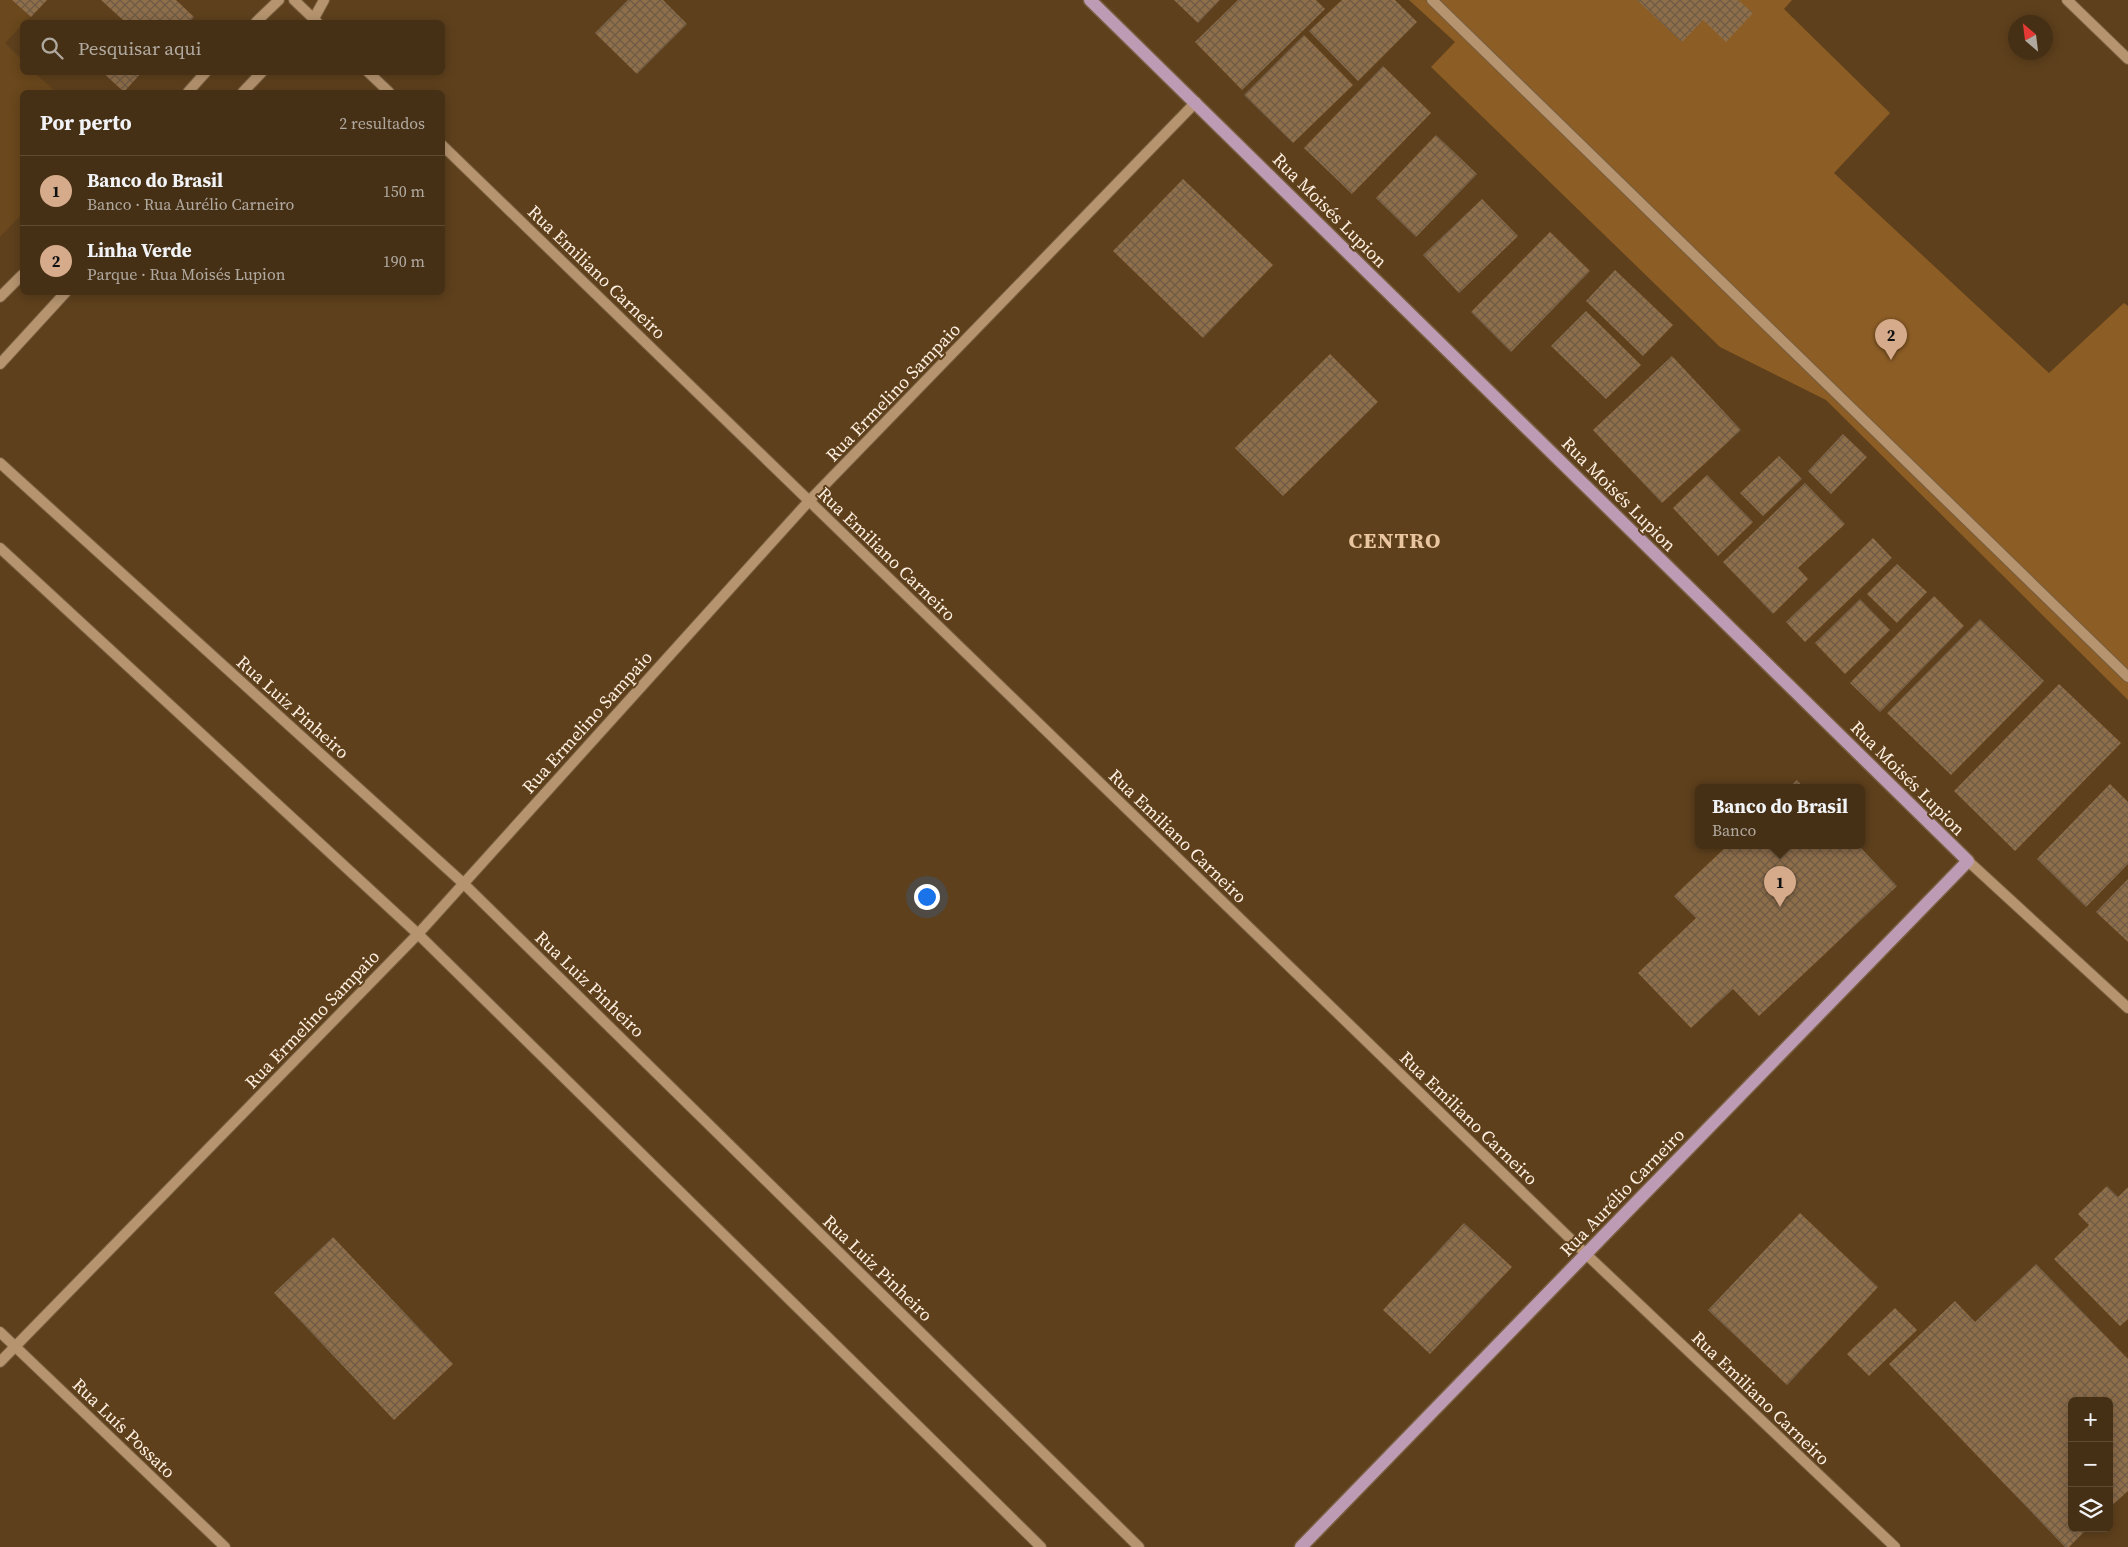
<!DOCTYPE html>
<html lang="pt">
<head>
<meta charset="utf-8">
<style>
  body { margin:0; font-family:"Source Serif 4",serif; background:#4d381e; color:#f1f3f6 }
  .controls { position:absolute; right:15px; bottom:15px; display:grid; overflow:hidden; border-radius:8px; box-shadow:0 2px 12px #0003 }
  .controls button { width:45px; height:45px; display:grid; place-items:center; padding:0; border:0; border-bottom:1px solid #5e4b34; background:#463015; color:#f1f3f6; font:25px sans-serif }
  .compass { position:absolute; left:2008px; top:15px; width:45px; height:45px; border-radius:50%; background:#463015; box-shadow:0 2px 12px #0003; rotate:332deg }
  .you { position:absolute; left:926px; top:896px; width:18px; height:18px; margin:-12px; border:4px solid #fff; border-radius:50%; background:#1a73e8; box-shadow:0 0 0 8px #1a73e833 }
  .badge { display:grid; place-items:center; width:32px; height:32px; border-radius:50%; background:#d6ab8b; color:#111; font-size:16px; font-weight:700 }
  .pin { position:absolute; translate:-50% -41px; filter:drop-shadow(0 1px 2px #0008) }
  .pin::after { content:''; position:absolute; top:26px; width:18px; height:15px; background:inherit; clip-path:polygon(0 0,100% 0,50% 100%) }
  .popup { position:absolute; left:1695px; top:784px; width:170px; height:65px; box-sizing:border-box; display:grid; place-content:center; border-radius:8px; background:#463015; filter:drop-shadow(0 1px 4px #0005); font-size:16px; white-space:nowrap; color:#b0a9a0 }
  .popup b { font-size:19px; color:#f1f3f6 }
  .popup::after { content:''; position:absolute; left:50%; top:100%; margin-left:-10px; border:10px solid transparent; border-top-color:#463015 }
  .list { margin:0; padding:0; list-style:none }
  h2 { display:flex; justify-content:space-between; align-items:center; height:65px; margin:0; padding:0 20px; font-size:21px }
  h2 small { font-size:16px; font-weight:400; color:#b0a9a0 }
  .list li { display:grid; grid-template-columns:32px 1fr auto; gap:15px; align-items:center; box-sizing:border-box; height:70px; padding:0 20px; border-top:1px solid #5e4b34 }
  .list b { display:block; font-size:19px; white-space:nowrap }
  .list p { margin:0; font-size:16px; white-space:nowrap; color:#b0a9a0 }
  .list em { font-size:16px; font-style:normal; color:#b0a9a0 }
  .icon { flex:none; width:28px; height:28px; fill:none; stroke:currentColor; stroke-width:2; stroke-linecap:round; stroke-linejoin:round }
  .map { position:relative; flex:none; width:2128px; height:1547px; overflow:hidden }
  .search { position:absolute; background:#463015; box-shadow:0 2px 12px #0003; left:20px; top:20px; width:425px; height:55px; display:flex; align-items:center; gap:12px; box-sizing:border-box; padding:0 18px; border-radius:8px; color:#b0a9a0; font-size:19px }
  .panel { position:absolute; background:#463015; box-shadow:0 2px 12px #0003; left:20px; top:90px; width:425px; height:205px; border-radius:8px }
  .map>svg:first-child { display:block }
  .built { fill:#6b481d }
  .green { fill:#8c5d25 }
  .building { fill:url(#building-cross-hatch) }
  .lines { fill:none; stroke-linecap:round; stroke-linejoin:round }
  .pedestrian-casing { stroke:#775e3f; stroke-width:12 }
  .minor-casing { stroke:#775e3f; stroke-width:12 }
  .tertiary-casing { stroke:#775e3f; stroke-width:12 }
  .primary-casing { stroke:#775e3f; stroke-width:15 }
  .pedestrian { stroke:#b6946f; stroke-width:10 }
  .minor { stroke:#b6946f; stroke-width:10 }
  .tertiary { stroke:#b6946f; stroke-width:10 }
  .primary { stroke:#be9bb5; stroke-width:12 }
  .labels { text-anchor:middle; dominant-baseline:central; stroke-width:4; stroke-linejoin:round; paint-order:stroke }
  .street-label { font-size:18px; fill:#feefe0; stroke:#5e401c }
  .district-label { font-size:22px; font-weight:bold; letter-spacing:1px; fill:#eac6a0; stroke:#5e401c }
</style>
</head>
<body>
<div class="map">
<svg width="2128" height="1547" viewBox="0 0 2128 1547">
  <defs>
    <pattern id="building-cross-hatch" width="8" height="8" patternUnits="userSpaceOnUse" patternTransform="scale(1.25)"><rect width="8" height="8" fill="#8f6e4a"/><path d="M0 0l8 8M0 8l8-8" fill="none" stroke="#6e5b46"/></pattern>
  </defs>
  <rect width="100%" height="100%" fill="#5e401c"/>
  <path class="built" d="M0,0h12l19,17 -9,5v3l-17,18 17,17v12l13,1 21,19h-34v122l-22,23z"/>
  <path class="green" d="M1409,0h383l-8,9 106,104 -56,60 215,200 75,-70 4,3v394l-302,-300 -106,-53 -289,-280 24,-25z"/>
  <g class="building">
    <path d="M12,0h35l-16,17z"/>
    <path d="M101,0h75l18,17 -5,5h-66l1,-1z"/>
    <path d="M628,0h35l24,24 -50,50 -42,-41z"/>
    <path d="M1174,0h46l-22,23z"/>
    <path d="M1238,0h78l9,9 -83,81 -47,-48z"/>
    <path d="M1342,0h53l22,22 -59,59 -49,-50z"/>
    <path d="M1637,0h101l15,13 -27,29 -23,-22 -21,22z"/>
    <path d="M1304,35l49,50 -60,58 -49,-48z"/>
    <path d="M1383,66l48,47 -79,81 -48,-46z"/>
    <path d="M102,72h40l-18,20z"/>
    <path d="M1436,135l41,39 -61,63 -40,-39z"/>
    <path d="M1183,179l90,86 -70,73 -90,-87z"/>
    <path d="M1482,199l36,37 -59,57 -36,-38z"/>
    <path d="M1550,232l40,39 -79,81 -40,-40z"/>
    <path d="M1615,270l58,55 -30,31 -57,-55z"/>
    <path d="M1586,311l55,54 -35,34 -55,-53z"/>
    <path d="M1330,354l48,48 -95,94 -48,-48z"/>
    <path d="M1672,356l69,74 -79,73 -69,-73z"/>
    <path d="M1843,434l24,23 -36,37 -23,-23z"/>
    <path d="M1779,456l23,23 -39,37 -23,-23z"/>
    <path d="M1707,475l46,47 -35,34 -45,-48z"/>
    <path d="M1805,483l40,41 -47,44 10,11 -35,35 -50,-52z"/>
    <path d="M1873,538l19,20 -87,84 -19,-20z"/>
    <path d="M1897,564l30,28 -30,31 -30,-29z"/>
    <path d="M1934,596l30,30 -84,86 -30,-29z"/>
    <path d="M1860,599l30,31 -45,44 -30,-31z"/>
    <path d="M1980,619l64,62 -93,94 -64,-62z"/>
    <path d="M2059,684l62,59 -106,108 -61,-60z"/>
    <path d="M1797,780l7,8h-16z"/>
    <path d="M2110,784l18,18v62l-42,43 -49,-48z"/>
    <path d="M1727,846h132l38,40 -138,130 -26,-27 -42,39 -53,-55 58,-55 -22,-22z"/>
    <path d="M2128,879v63l-32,-30z"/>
    <path d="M2107,1186l11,11 10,-10v132l-8,7 -66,-67 35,-34 -11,-11z"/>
    <path d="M1800,1213l78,74 -91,98 -79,-75z"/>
    <path d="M1464,1223l48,44 -82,87 -47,-44z"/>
    <path d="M333,1237l120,127 -59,56 -120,-127z"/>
    <path d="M2036,1264l92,95v132l-19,17v-107h-37v127h16l-19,19h-4l-176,-183 66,-63 20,21z"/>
    <path d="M1895,1308l22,22 -48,46 -22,-22z"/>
  </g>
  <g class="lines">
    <g class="pedestrian-casing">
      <path id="pedestrian" d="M1432,0l696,677"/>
    </g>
    <g class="minor-casing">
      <g id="minor">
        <path d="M294,0l23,22"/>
        <path d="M2067,0l61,59"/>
        <path d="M256,22l23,-22"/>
        <path d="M312,22l12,-22"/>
        <path d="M368,72l21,20"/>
        <path d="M188,92l18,-20"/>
        <path d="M243,92l19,-20"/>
        <path d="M442,145l1144,1109 309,293"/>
        <path d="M0,297l22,-22"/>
        <path d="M0,364l66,-72"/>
        <path d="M1968,861l160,147"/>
        <path d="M0,1332l225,215"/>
        <path d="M0,1362l418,-428 391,-433 387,-399"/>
      </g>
    </g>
    <g class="tertiary-casing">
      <g id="tertiary">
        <path d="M0,463l463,420 676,664"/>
        <path d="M0,548l418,386 623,613"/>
      </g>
    </g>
    <g class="primary-casing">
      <path id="primary" d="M1090,0l878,861 -667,686"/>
    </g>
    <use href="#pedestrian" class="pedestrian"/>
    <use href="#minor" class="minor"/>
    <use href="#tertiary" class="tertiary"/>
    <use href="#primary" class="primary"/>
  </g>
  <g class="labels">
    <g class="street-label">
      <text transform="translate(1330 210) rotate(45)">Rua Moisés Lupion</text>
      <text transform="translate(597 272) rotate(44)">Rua Emiliano Carneiro</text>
      <text transform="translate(893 392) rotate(-46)">Rua Ermelino Sampaio</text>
      <text transform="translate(1619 494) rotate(45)">Rua Moisés Lupion</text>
      <text transform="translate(887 554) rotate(44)">Rua Emiliano Carneiro</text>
      <text transform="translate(293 707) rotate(42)">Rua Luiz Pinheiro</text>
      <text transform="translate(587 722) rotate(-48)">Rua Ermelino Sampaio</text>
      <text transform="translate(1908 778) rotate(45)">Rua Moisés Lupion</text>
      <text transform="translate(1178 836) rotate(44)">Rua Emiliano Carneiro</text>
      <text transform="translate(590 984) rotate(44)">Rua Luiz Pinheiro</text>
      <text transform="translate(312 1019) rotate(-46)">Rua Ermelino Sampaio</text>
      <text transform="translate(1469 1118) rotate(44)">Rua Emiliano Carneiro</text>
      <text transform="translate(1622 1192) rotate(-46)">Rua Aurélio Carneiro</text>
      <text transform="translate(878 1268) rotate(44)">Rua Luiz Pinheiro</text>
      <text transform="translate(1761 1398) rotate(44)">Rua Emiliano Carneiro</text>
      <text transform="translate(124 1428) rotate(44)">Rua Luís Possato</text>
    </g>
    <g class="district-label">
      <text x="1395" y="540">CENTRO</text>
    </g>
  </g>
</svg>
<div class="controls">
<button>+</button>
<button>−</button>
<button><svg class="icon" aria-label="layers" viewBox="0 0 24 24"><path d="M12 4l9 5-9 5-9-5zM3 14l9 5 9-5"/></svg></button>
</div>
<svg class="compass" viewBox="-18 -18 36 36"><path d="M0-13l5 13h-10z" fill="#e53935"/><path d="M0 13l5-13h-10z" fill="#b0a9a0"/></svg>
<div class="you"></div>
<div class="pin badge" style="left:1780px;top:907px">1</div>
<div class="popup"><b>Banco do Brasil</b>Banco</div>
<div class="pin badge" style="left:1891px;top:360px">2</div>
<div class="search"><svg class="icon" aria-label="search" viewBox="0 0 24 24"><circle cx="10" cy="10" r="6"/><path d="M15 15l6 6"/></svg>Pesquisar aqui</div>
<section class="panel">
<h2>Por perto<small>2 resultados</small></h2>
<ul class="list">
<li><span class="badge">1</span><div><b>Banco do Brasil</b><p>Banco · Rua Aurélio Carneiro</p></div><em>150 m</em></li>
<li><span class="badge">2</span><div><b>Linha Verde</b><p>Parque · Rua Moisés Lupion</p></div><em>190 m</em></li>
</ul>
</section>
</div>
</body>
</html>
